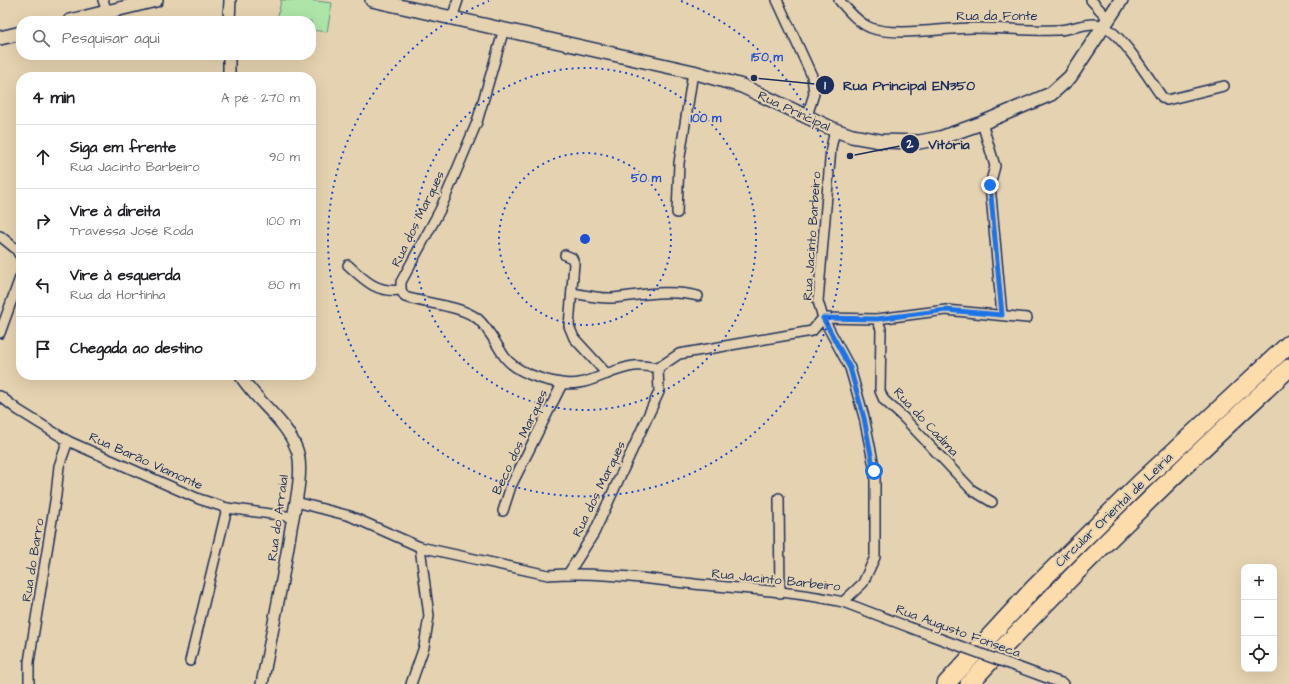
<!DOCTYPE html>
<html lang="pt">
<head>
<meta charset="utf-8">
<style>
  body { margin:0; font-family:"Architects Daughter",sans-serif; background:#f6f6f6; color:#202124 }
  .controls { position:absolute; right:12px; bottom:12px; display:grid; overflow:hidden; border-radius:8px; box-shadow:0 4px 16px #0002 }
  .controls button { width:36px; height:36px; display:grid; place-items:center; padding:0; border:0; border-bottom:1px solid #e0e0e0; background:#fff; color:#202124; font:20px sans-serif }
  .stop { position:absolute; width:12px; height:12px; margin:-9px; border:3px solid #1a73e8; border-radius:50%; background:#fff }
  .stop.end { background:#1a73e8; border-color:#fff; box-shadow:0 1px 4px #0008 }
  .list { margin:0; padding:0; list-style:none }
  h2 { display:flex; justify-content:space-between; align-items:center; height:52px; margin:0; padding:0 16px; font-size:17px }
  h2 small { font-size:13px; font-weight:400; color:#757577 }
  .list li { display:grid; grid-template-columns:26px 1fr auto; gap:12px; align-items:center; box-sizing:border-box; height:64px; padding:0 16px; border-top:1px solid #e0e0e0 }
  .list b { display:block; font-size:15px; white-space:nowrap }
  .list p { margin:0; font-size:13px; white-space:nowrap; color:#757577 }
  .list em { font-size:13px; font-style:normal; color:#757577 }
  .icon { flex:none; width:22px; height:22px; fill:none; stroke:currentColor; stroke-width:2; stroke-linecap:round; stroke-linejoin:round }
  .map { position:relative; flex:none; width:1289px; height:684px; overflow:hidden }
  .search { position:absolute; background:#fff; box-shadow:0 4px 16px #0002; left:16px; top:16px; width:300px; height:44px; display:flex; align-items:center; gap:10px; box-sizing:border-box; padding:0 14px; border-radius:16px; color:#757577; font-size:15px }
  .panel { position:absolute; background:#fff; box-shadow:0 4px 16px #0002; left:16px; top:72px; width:300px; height:308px; border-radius:16px }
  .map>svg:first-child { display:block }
  .green { fill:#ade4a7; stroke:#648a82 }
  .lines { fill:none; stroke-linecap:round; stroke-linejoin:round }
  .minor-casing { stroke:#1b2f5e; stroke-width:12 }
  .tertiary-casing { stroke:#1b2f5e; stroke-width:14 }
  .secondary-casing { stroke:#1b2f5e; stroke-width:16 }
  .motorway-casing { stroke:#1b2f5e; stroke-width:20 }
  .minor { stroke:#e5d2b0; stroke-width:9 }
  .tertiary { stroke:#e5d2b0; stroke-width:11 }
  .secondary { stroke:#e5d2b0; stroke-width:13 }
  .motorway { stroke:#fddcac; stroke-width:17 }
  .minor-bridge-casing { stroke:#1b2f5e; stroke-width:12; stroke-linecap:butt }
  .minor-bridge { stroke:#e5d2b0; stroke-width:9 }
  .route { stroke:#1a73e8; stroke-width:5 }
  .ring { fill:none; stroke:#1d4ed8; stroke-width:2; stroke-dasharray:2 4 }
  .labels { text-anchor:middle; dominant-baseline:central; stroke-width:4; stroke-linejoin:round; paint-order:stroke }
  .street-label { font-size:13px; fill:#1b2f5e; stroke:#e5d2b0 }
  .centre { fill:#1d4ed8; stroke:#e5d2b0; stroke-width:2 }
  .ring-label { font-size:12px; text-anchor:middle; font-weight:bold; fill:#1d4ed8; stroke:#e5d2b0; stroke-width:4; stroke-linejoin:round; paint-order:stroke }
  .leader { fill:none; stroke:#1b2f5e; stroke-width:1.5 }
  .callout-dot { fill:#1b2f5e; stroke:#e5d2b0; stroke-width:1.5 }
  .mark-label { font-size:12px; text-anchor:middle; font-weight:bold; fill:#fff }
  .callout-label { font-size:14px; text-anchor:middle; font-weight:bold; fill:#1b2f5e; stroke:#e5d2b0; stroke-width:4; stroke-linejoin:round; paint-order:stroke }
</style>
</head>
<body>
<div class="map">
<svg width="1289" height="684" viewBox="0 0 1289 684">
  <rect width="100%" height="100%" fill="#e5d2b0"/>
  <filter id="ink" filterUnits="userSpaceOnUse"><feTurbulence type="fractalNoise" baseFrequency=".025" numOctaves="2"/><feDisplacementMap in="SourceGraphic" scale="8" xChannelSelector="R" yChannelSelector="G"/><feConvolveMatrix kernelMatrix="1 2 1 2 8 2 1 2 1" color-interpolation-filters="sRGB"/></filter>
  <g filter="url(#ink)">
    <path class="green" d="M281,0h27l24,3 -5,29 -16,-2v-9h-34z"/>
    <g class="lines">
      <g class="minor-casing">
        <g id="minor">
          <path d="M103,0l4,12"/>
          <path d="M777,0l35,76 2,18 -7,22"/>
          <path d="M839,0c8,9 19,23 32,28 25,9 73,0 102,0 28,0 57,3 85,2 15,0 33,-11 47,-3 18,9 45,53 57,70l5,3 57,-14"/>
          <path d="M1091,0l18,20"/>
          <path d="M452,18l6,-18"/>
          <path d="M504,29l-27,93 -37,88 -39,72v8l4,7c21,7 55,8 73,22 11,10 18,25 26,37 11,16 38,24 57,27 26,5 48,-14 73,-17 8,-1 17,1 24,2l1,24 -65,141 -26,41"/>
          <path d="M982,123l13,43 -5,19 12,130"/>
          <path d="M677,213l2,-50 14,-91"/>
          <path d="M0,236l16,13 5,8"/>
          <path d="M565,255l7,3 2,5 -5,63 5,12 33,36"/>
          <path d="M348,265c17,16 29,28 53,25"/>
          <path d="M572,293c13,2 27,6 40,5 30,-3 57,-9 86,-2"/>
          <path d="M877,319l4,10 -1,62 4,9 19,17 69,73 20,12"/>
          <path d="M0,333l21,-58"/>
          <path d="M658,368l21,-14 133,-23 11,-13 54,1 69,-9 81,8"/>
          <path d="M0,396l18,14 50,31 131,58 28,9 66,9"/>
          <path d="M779,498l1,95"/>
          <path d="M296,502l54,14 70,31 128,28c49,-4 106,5 156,10 46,4 93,7 139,17l20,-19 12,-26v-86l-11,-54 -14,-49 -27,-50 -5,-17 13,-153 4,-18"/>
          <path d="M503,511l8,-25 51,-102"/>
          <path d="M843,602l84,32"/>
          <path d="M190,661l37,-153"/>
          <path d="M1050,679l14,5"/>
          <path d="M29,684v-22l27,-167 3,-29 9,-25"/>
          <path d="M411,684l13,-37 5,-31 -9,-69"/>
        </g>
      </g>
      <g class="tertiary-casing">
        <g id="tertiary">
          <path d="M229,21l1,-21"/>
          <path d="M229,77v-22"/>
          <path d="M240,375c16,27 45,43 57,75 7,21 -2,56 -6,78 -8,52 -19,104 -29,156"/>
        </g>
      </g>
      <g class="secondary-casing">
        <g id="secondary">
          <path d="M372,0l321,72 49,14 93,44 17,6 28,5 39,1 21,-4 42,-15 69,-29 19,-17 51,-77"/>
          <path d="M70,21l86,-21"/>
          <path d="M0,38l21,-5"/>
        </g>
      </g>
      <g class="motorway-casing">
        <g id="motorway">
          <path d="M946,684l88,-96 106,-105 149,-139"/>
          <path d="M969,684c102,-110 209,-214 320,-316"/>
        </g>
      </g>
      <use href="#minor" class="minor"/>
      <use href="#tertiary" class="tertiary"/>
      <use href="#secondary" class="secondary"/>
      <use href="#motorway" class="motorway"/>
      <g class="minor-bridge-casing">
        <path id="minor-bridge" d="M927,634l123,45"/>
      </g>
      <use href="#minor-bridge" class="minor-bridge"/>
    </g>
  </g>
  <g class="lines" filter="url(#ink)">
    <path class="route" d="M874,471l-10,-53 -14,-50 -27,-50 54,1 69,-9 56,5 -12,-130"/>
  </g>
  <g class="ring">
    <circle cx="585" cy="239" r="86"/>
    <circle cx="585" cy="239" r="171"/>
    <path d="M681 1A257 257 0 1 1 489 1"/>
  </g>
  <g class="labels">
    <g class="street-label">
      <text x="997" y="16">Rua da Fonte</text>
      <text transform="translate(794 111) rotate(25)">Rua Principal</text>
      <text transform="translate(418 219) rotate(-64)">Rua dos Marques</text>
      <text transform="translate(812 236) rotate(-86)">Rua Jacinto Barbeiro</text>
      <text transform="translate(926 422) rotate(47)">Rua do Cadima</text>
      <text transform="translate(520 442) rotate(-65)">Beco dos Marques</text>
      <text transform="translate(146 461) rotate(24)">Rua Barão Viamonte</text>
      <text transform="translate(599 489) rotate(-64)">Rua dos Marques</text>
      <text transform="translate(1114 510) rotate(-44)">Circular Oriental de Leiria</text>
      <text transform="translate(278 518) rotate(-82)">Rua do Arraial</text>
      <text transform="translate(33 560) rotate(-81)">Rua do Barro</text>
      <text transform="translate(776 580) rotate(6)">Rua Jacinto Barbeiro</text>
      <text transform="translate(958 631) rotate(20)">Rua Augusto Fonseca</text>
    </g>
  </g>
  <circle cx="585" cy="239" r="6" class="centre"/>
  <g class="ring-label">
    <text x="767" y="61">150 m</text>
    <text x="706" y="122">100 m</text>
    <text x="646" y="182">50 m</text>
  </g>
  <path class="leader" d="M754 78L825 85M850 156L910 144"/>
  <g class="callout-dot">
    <circle cx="754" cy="78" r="4"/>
    <circle cx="850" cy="156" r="4"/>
    <circle cx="825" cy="85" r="10"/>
    <circle cx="910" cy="144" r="10"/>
  </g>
  <g class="mark-label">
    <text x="825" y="89">1</text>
    <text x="910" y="148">2</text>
  </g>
  <g class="callout-label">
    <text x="909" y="90">Rua Principal EN350</text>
    <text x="949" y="149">Vitória</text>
  </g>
</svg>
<div class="controls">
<button>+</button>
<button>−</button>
<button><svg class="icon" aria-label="locate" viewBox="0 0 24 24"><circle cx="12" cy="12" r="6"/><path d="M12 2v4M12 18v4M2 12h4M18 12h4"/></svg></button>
</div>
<div class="stop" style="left:874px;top:471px"></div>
<div class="stop end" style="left:990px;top:185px"></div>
<div class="search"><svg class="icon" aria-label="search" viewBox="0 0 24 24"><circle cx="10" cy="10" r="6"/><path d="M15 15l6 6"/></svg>Pesquisar aqui</div>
<section class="panel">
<h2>4 min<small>A pé · 270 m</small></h2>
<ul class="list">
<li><svg class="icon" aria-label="ahead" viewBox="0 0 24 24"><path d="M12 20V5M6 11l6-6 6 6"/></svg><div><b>Siga em frente</b><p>Rua Jacinto Barbeiro</p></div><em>90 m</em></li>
<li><svg class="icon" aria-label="right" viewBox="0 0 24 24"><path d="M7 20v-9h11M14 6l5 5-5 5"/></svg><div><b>Vire à direita</b><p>Travessa José Roda</p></div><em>100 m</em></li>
<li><svg class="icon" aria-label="left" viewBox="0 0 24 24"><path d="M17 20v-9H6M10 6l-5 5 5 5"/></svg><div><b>Vire à esquerda</b><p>Rua da Hortinha</p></div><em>80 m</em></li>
<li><svg class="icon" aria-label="arrive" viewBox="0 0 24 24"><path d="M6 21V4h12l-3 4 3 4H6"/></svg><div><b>Chegada ao destino</b></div></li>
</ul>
</section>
</div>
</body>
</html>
